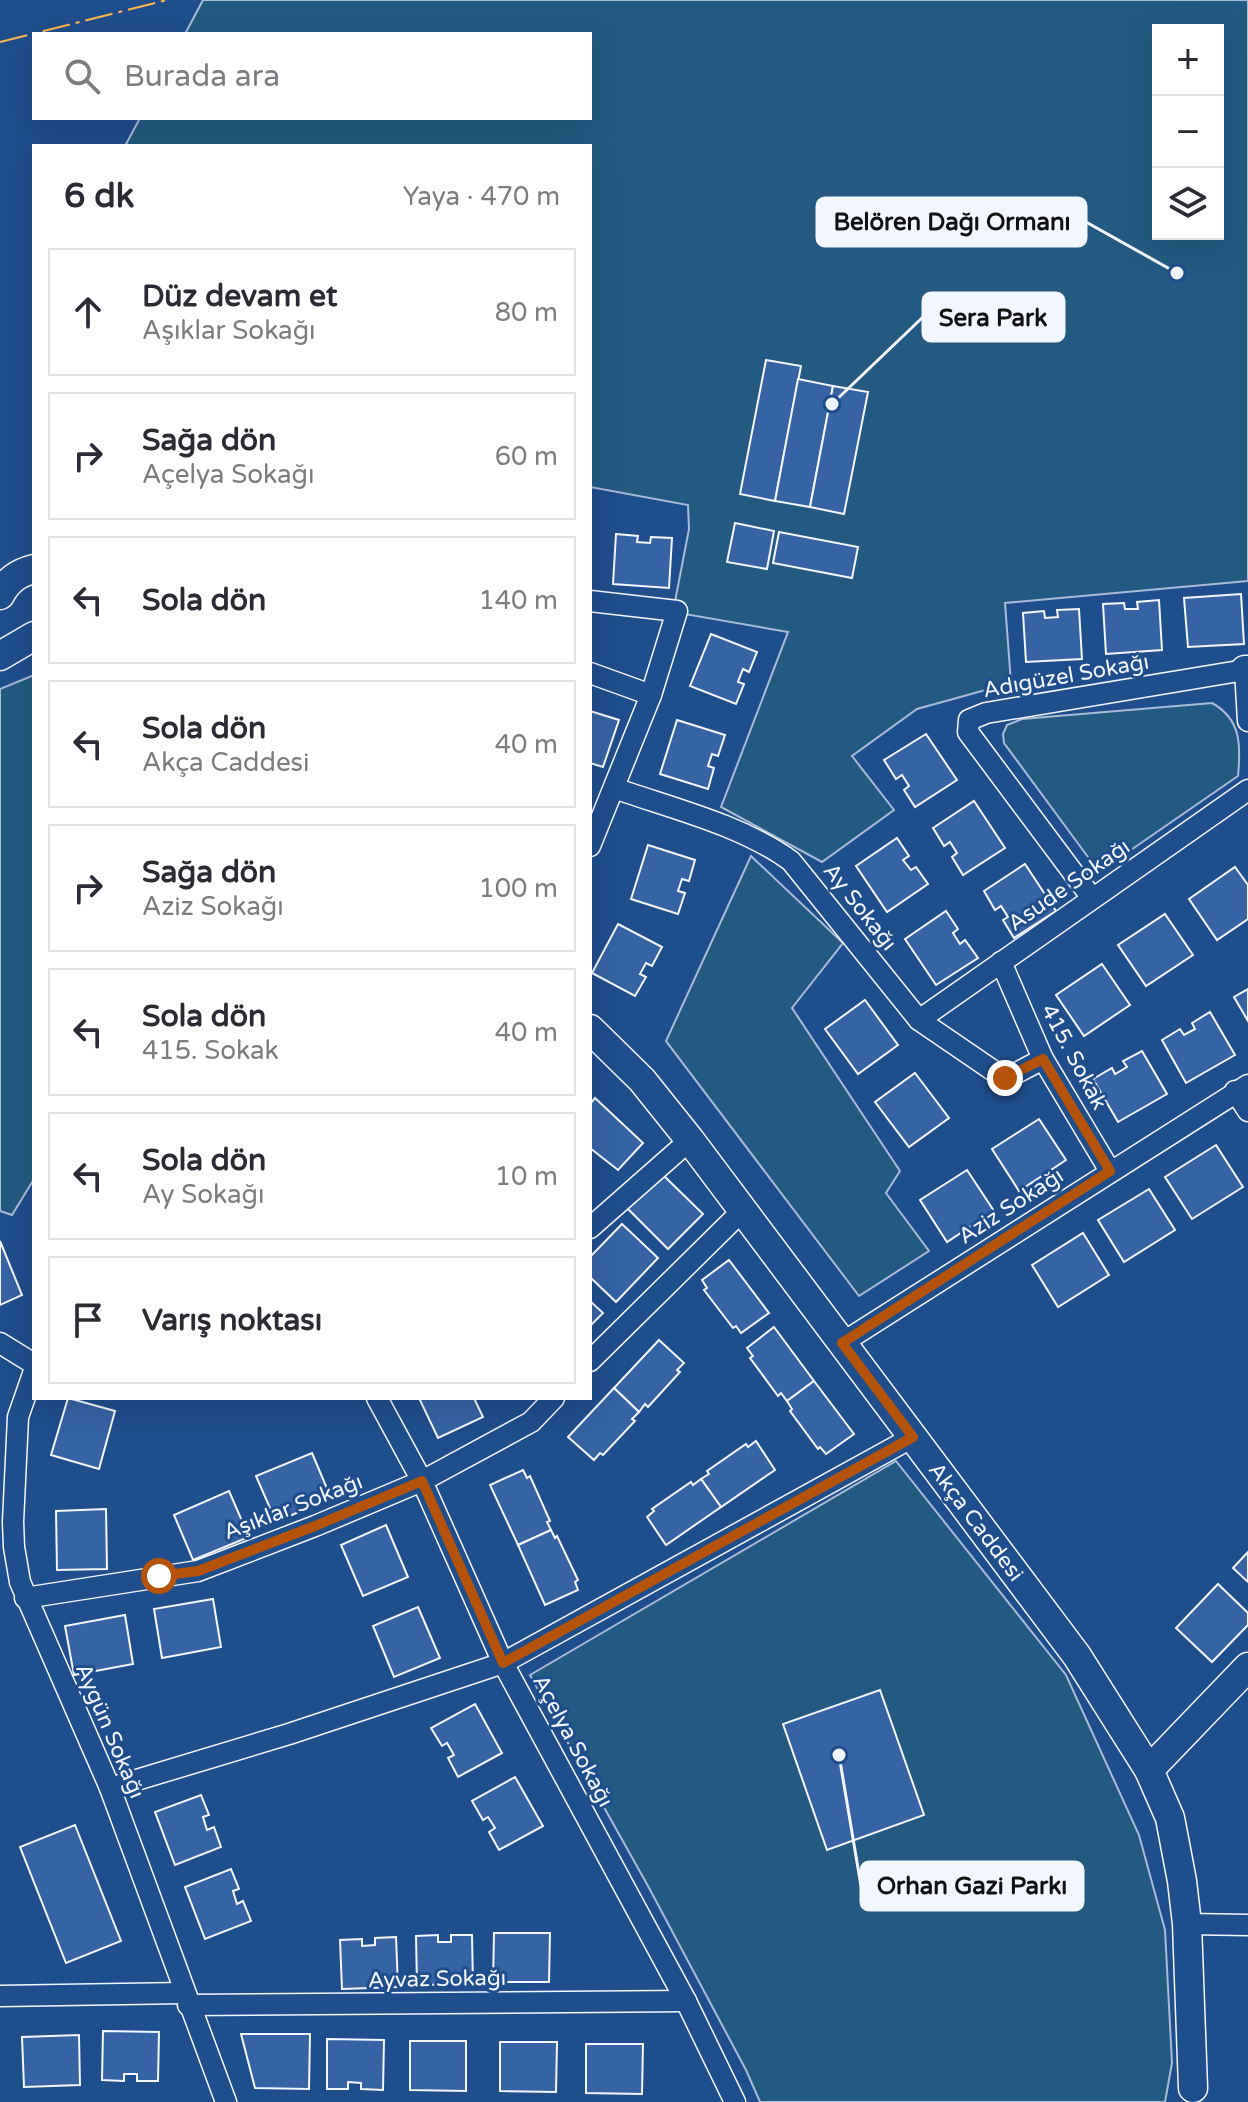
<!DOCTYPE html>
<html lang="tr">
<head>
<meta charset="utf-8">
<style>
  body { margin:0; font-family:"Varela Round",sans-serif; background:#f2f2f3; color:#2b2b33 }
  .controls { position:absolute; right:24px; top:24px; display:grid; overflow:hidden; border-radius:0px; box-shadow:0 8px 32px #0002 }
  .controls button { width:72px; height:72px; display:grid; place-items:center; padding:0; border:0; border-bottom:2px solid #e1e1e2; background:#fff; color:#2b2b33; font:40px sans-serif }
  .stop { position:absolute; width:24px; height:24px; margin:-18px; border:6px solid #b45309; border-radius:50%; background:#fff }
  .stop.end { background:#b45309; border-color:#fff; box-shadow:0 2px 8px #0008 }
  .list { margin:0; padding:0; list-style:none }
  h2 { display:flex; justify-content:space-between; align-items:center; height:104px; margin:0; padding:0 32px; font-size:34px }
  h2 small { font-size:26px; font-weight:400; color:#7c7c81 }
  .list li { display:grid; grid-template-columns:52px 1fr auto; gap:24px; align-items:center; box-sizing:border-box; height:128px; margin:0 16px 16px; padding:0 16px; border:2px solid #e1e1e2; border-radius:0px }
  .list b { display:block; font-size:30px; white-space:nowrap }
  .list p { margin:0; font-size:26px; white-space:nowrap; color:#7c7c81 }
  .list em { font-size:26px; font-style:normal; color:#7c7c81 }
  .icon { flex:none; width:44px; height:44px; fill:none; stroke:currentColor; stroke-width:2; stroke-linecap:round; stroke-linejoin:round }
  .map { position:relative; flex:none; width:1248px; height:2102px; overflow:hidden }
  .search { position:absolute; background:#fff; box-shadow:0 8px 32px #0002; left:32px; top:32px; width:560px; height:88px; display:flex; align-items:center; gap:20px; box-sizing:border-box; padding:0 28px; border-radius:0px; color:#7c7c81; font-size:30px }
  .panel { position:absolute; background:#fff; box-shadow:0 8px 32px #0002; left:32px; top:144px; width:560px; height:1256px; border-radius:0px }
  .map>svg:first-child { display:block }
  .green { fill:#245a82; stroke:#a8bbd7; stroke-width:2; fill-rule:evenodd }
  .building { fill:#3563a3; stroke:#f2f6ff; stroke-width:2 }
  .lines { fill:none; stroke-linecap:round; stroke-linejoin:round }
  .street-casing { stroke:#f2f6ff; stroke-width:23 }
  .secondary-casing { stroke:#f2f6ff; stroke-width:31 }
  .street { stroke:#1f4e8c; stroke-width:20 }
  .secondary { stroke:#1f4e8c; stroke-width:28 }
  .power { stroke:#ffb74d; stroke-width:2; stroke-dasharray:28 6 4 6; stroke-linecap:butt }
  .route { stroke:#b45309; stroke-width:10 }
  .labels { text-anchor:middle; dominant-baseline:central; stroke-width:6; stroke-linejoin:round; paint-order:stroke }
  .street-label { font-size:22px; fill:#f2f6ff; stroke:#1f4e8c }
  .leader { fill:none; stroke:#f2f6ff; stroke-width:3 }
  .callout-dot { fill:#f2f6ff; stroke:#1f4e8c; stroke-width:3 }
  .callout { fill:#f2f6ff; stroke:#f2f6ff; stroke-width:3 }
  .callout-label { font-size:24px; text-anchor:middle; font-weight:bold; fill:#111 }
</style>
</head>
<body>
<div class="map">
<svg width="1248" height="2102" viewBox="0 0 1248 2102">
  <rect width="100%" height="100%" fill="#1f4e8c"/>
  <g class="green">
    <path d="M203,0h1045v581l-243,22 6,80 -94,26 -65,47 42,54 -72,52 -101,-55 67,-175 -115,-20 16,-83 -1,-24 -98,-18v-341h-465l15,-28h450v-84h-405zM1158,30h60v204h-60z"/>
    <path d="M34,675v504l-22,36 -12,-4v-522z"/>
    <path d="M1212,703c29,16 29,42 26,73l-139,96 -95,-129 -1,-9 4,-9 15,-6z"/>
    <path d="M751,856l92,87 -51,65 108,163 -14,22 43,58 -70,45 -193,-255z"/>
    <path d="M896,1461l170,214 73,160 26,95 7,133 -7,39h-405l-14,-32 -98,-184 -118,-211z"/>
  </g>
  <g class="building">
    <path d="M766,360l35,6 -26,135 -35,-7z"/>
    <path d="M798,379l35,7 -23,121 -35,-6z"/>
    <path d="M833,386l35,6 -24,122 -34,-7z"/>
    <path d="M735,523l39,8 -7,38 -40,-7z"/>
    <path d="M779,532l79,15 -6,31 -79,-15z"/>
    <path d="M616,534l22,2 -1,6 13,1 1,-6 21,1 -3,50 -56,-4z"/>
    <path d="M1241,594l3,50 -56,3 -4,-49z"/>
    <path d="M1159,600l3,50 -56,4 -3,-50 21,-1 1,6h13l-1,-7z"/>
    <path d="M1079,609l3,50 -56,3 -3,-49 21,-2 1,7 13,-1 -1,-7z"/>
    <path d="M711,634l46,18 -8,20 -6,-3 -5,13 6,2 -8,20 -46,-18z"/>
    <path d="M590,711l29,9 -16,47 -13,-4z"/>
    <path d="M677,720l48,15 -7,21 -6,-2 -4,12 6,2 -6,21 -48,-15z"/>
    <path d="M926,734l31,46 -42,27 -11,-17 5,-4 -7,-11 -6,4 -12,-19z"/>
    <path d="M974,801l31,47 -42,27 -11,-18 5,-4 -7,-11 -6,4 -11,-18z"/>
    <path d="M897,838l12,18 -6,4 8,10 5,-3 12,17 -41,28 -31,-46z"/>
    <path d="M648,845l47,15 -6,21 -7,-2 -4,12 7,2 -7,21 -47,-15z"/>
    <path d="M1025,864l31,47 -42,27 -11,-18 5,-3 -7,-11 -6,4 -11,-19z"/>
    <path d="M1235,867l13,18v34l-31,21 -28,-41z"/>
    <path d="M946,911l12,18 -5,4 7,11 5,-4 13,18 -42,27 -31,-46z"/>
    <path d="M1165,914l28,41 -47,31 -28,-41z"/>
    <path d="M618,924l44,23 -10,19 -6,-3 -6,11 6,3 -11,19 -43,-23z"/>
    <path d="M1102,964l28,41 -46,31 -28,-41z"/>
    <path d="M1248,989v32l-14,-24z"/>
    <path d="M865,1000l33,45 -40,29 -33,-45z"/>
    <path d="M1210,1012l25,43 -49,28 -24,-43 18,-11 4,6 11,-6 -3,-6z"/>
    <path d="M1142,1051l25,43 -49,28 -25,-43 19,-11 3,6 12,-7 -4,-6z"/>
    <path d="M915,1073l34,45 -40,29 -34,-45z"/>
    <path d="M595,1098l48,45 -25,27 -28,-22v-44z"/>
    <path d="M1039,1119l27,41 -47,31 -27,-42z"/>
    <path d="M1216,1145l27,42 -51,32 -27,-42z"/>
    <path d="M967,1170l27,41 -47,31 -27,-42z"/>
    <path d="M660,1172l43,42 -35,35 -42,-42z"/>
    <path d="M1149,1189l26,41 -51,32 -26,-42z"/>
    <path d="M622,1224l36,34 -42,44 -26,-25v-20z"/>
    <path d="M1083,1233l26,42 -51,32 -26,-42z"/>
    <path d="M0,1241l22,54 -22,10z"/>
    <path d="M729,1260l40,53 -28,20 -5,-7 -3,2 -29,-38 3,-2 -5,-8z"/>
    <path d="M590,1301l13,12 -13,13z"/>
    <path d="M774,1327l40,54 -27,20 -6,-8 -3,3 -28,-38 3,-2 -6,-8z"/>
    <path d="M659,1340l25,23 -7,7 3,2 -32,35 -3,-3 -6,8 -25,-24z"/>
    <path d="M814,1381l40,53 -28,20 -6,-7 -2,2 -28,-38 2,-2 -5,-8z"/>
    <path d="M614,1388l25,24 -7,7 3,2 -32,34 -3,-2 -6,7 -26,-23z"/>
    <path d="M68,1398l47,13 -16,58 -48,-14z"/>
    <path d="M419,1398h55l9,19 -45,21z"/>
    <path d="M756,1441l19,29 -54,37 -20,-28 8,-5 -2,-3 39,-27 2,3z"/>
    <path d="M312,1453l19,45 -55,24 -20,-46z"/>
    <path d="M523,1470l4,8 3,-2 20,45 -3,1 4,8 -33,15 -28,-60z"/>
    <path d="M701,1479l20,28 -55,38 -19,-28 7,-6 -2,-2 39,-27 2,3z"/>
    <path d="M229,1491l20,46 -56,23 -19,-45z"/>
    <path d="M106,1509l1,60 -50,1 -1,-59z"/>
    <path d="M386,1525l22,52 -45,19 -22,-51z"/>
    <path d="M551,1530l4,8 2,-2 21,44 -3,2 3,8 -33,15 -27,-60z"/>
    <path d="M1248,1552v30l-15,-14z"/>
    <path d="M1218,1584l30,29v12l-36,37 -36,-34z"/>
    <path d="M213,1599l8,48 -59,11 -8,-49z"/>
    <path d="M418,1607l22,51 -46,19 -21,-51z"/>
    <path d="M125,1615l8,49 -59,11 -9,-49z"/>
    <path d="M880,1690l44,125 -97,35 -44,-126z"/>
    <path d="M475,1704l27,49 -44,24 -10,-19 6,-3 -7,-12 -5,3 -11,-18z"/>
    <path d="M515,1777l28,49 -44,24 -10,-18 6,-4 -7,-11 -5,3 -11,-19z"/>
    <path d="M201,1795l8,20 -6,2 4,13 7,-3 7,20 -46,18 -20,-53z"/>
    <path d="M75,1825l46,116 -55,22 -46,-116z"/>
    <path d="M231,1869l8,20 -6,2 4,13 6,-3 8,20 -46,18 -20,-52z"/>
    <path d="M494,1933h56l-1,49h-56z"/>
    <path d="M438,1935v7h13v-7h21l1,49 -56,1 -1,-49z"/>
    <path d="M396,1937l2,50 -56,2 -2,-49 22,-1v7l13,-1v-7z"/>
    <path d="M103,2031l56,1 -1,49h-21v-7h-13v7l-22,-1z"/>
    <path d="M241,2034h69l-1,55 -54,-1z"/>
    <path d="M79,2035l1,50 -56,2 -2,-50z"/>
    <path d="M327,2039l57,1 -1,50 -22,-1v-6l-13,-1v7h-21z"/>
    <path d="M410,2041h56v50l-56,-1z"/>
    <path d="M500,2042h57l-1,50 -56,-1z"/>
    <path d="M586,2044h57l-1,50 -56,-1z"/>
  </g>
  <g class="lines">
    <g class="street-casing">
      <g id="street">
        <path d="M590,601l87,10 -26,84 -61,151"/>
        <path d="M590,673l61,22"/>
        <path d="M614,788c57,20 128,37 177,73l128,159 82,56 8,1 34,-18"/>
        <path d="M1092,898l-124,-166 1,-12 17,-7 259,-43 3,51"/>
        <path d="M1001,962l42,97 67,112"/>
        <path d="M919,1020l329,-230"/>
        <path d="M1235,1091l13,20"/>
        <path d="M590,1228l100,-88"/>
        <path d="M0,1343l34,21"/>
        <path d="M842,1343l406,-258"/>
        <path d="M590,1361l153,-151"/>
        <path d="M34,1371l-16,46 -5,105 1,25 6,35 90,206 116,314"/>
        <path d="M377,1398l45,83 81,182 183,338 49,101"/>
        <path d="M25,1598l173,-27 117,-45 107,-45 109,-59 23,-24"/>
        <path d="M110,1788l179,-54 214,-71 410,-226"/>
        <path d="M1187,1924l61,1"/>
        <path d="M0,1996l184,-3"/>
        <path d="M188,2005l498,-4"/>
      </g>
    </g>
    <g class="secondary-casing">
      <g id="secondary">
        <path d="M0,595c8,-15 18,-22 34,-26"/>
        <path d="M0,656l34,-20"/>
        <path d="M1245,670h3"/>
        <path d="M590,1029l52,51 48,60 387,516 72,114 21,48 12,63 5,43 6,164"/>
        <path d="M1149,1770l99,-103"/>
      </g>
    </g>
    <use href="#street" class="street"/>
    <use href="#secondary" class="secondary"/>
    <path class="power" d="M0,42l167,-42"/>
  </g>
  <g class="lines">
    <path class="route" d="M159,1576l39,-5 117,-45 107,-45 81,182 410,-226 -71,-94 268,-172 -67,-112 -38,19"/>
  </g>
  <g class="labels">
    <g class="street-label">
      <text transform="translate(1066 676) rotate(-10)">Adıgüzel Sokağı</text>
      <text transform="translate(1069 885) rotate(-35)">Asude Sokağı</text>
      <text transform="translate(860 907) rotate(52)">Ay Sokağı</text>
      <text transform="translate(1074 1057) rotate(62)">415. Sokak</text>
      <text transform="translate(1011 1206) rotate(-33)">Aziz Sokağı</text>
      <text transform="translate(293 1507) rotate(-21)">Aşıklar Sokağı</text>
      <text transform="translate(976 1522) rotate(53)">Akça Caddesi</text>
      <text transform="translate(110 1731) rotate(67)">Aygün Sokağı</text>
      <text transform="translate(573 1741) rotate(62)">Açelya Sokağı</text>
      <text transform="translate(437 1979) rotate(-1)">Ayvaz Sokağı</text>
    </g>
  </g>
  <path class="leader" d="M1177 273L1086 222M832 404L923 317M839 1755L861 1886"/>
  <g class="callout-dot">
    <circle cx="1177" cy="273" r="8"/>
    <circle cx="832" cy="404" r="8"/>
    <circle cx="839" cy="1755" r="8"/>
  </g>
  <g class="callout">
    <rect x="817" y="198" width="269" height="48" rx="8"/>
    <rect x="923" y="293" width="141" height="48" rx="8"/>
    <rect x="861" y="1862" width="222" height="48" rx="8"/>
  </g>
  <g class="callout-label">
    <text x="952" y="230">Belören Dağı Ormanı</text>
    <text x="993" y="326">Sera Park</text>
    <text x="972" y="1894">Orhan Gazi Parkı</text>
  </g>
</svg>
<div class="controls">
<button>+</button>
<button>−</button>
<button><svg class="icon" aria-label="layers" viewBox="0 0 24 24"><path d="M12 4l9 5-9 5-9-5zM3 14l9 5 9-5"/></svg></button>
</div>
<div class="stop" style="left:159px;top:1576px"></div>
<div class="stop end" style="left:1005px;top:1078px"></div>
<div class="search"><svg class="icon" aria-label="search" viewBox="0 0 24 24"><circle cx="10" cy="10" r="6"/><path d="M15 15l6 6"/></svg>Burada ara</div>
<section class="panel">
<h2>6 dk<small>Yaya · 470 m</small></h2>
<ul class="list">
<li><svg class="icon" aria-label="ahead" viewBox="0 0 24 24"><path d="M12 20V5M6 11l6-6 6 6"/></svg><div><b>Düz devam et</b><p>Aşıklar Sokağı</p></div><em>80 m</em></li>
<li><svg class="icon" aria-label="right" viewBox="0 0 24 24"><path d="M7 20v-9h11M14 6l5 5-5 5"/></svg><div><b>Sağa dön</b><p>Açelya Sokağı</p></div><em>60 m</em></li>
<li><svg class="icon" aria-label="left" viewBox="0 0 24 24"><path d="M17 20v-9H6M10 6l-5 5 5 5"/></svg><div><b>Sola dön</b></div><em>140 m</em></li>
<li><svg class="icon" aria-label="left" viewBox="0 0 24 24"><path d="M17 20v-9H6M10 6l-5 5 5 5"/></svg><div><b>Sola dön</b><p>Akça Caddesi</p></div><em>40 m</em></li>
<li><svg class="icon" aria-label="right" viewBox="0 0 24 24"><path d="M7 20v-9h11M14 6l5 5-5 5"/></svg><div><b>Sağa dön</b><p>Aziz Sokağı</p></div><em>100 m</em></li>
<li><svg class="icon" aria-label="left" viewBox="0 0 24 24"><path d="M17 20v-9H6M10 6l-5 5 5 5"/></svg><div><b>Sola dön</b><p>415. Sokak</p></div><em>40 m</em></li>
<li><svg class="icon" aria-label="left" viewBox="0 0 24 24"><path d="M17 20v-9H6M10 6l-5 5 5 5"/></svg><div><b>Sola dön</b><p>Ay Sokağı</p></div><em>10 m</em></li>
<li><svg class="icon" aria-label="arrive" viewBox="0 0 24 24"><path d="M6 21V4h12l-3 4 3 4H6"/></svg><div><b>Varış noktası</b></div></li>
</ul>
</section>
</div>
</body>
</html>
